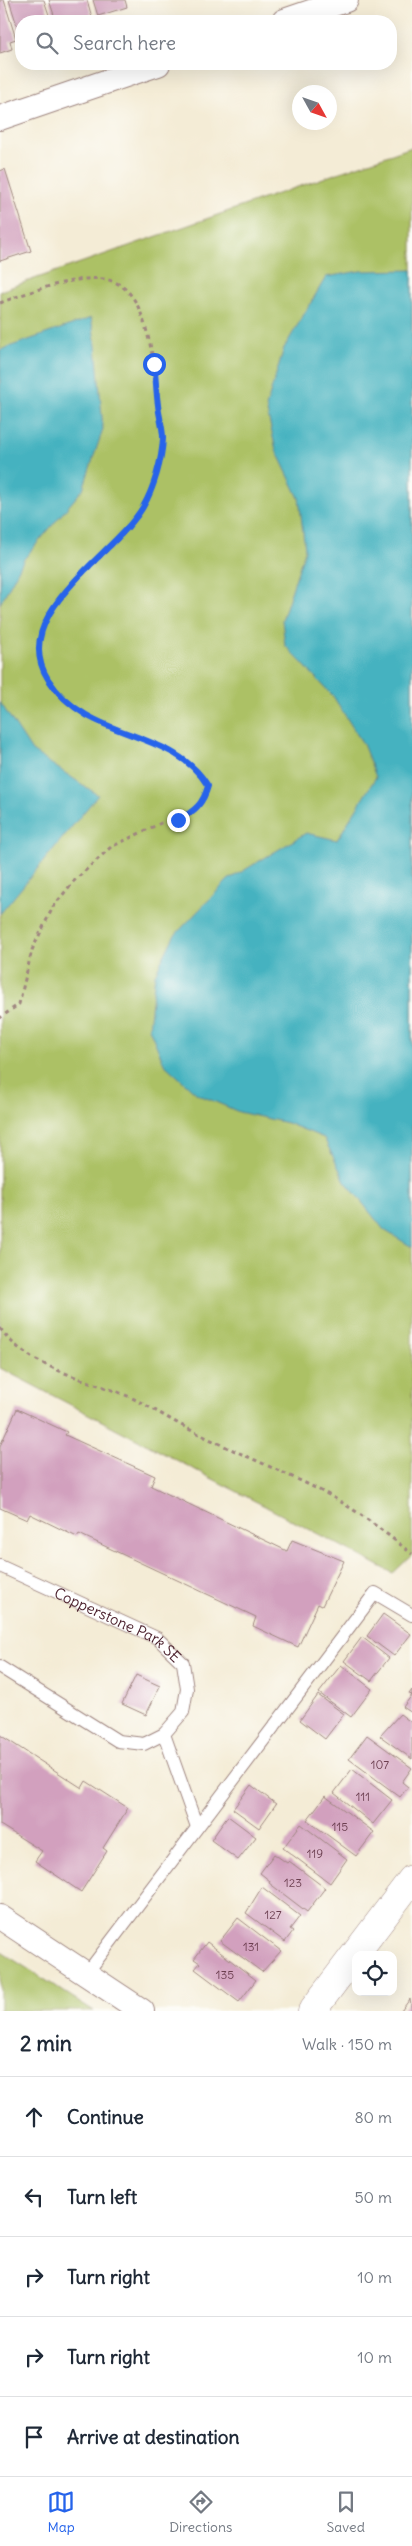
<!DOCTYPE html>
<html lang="en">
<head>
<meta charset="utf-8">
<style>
  body { margin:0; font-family:Delius,sans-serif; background:#f6f6f7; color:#1f2937 }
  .controls { position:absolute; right:15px; bottom:15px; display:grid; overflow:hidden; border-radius:10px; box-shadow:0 5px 20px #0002 }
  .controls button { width:45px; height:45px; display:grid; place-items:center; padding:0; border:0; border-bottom:1px solid #e0e1e3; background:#fff; color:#1f2937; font:25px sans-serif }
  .compass { position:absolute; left:292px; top:85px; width:45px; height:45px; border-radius:50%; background:#fff; box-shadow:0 5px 20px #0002; rotate:130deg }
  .stop { position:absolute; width:15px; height:15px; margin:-11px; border:4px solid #2563eb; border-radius:50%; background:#fff }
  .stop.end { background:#2563eb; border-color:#fff; box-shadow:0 1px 5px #0008 }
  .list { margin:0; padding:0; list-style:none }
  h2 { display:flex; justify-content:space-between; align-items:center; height:65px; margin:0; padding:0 20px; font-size:21px }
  h2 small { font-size:16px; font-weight:400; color:#747a83 }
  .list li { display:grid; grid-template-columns:32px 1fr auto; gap:15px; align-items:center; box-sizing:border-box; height:80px; padding:0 20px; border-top:1px solid #e0e1e3 }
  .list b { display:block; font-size:19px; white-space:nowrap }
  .list em { font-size:16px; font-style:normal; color:#747a83 }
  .icon { flex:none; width:28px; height:28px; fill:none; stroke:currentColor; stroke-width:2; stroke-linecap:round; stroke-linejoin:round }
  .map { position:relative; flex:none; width:412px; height:2011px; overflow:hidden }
  .search { position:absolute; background:#fff; box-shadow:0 5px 20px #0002; left:15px; right:15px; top:15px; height:55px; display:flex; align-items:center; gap:12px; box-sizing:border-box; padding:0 18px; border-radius:20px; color:#747a83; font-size:19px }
  .sheet { height:465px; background:#fff }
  nav { display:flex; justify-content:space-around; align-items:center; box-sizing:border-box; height:70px; border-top:1px solid #e0e1e3; background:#fff; font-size:14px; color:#747a83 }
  nav a { display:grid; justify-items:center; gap:2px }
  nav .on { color:#2563eb }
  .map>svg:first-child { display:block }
  .green { fill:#acc165; stroke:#7b7048 }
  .water { fill:#44b2c0; stroke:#476876 }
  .building { fill:#d2a0be }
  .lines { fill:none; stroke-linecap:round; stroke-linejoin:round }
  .service-casing { stroke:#9f8680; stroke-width:14 }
  .minor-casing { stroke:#9f8680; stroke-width:26 }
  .tertiary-casing { stroke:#9f8680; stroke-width:29 }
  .path { stroke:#9f8680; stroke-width:3; stroke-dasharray:4 4; stroke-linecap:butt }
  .service { stroke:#fff; stroke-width:12 }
  .minor { stroke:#fff; stroke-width:24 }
  .tertiary { stroke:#fff; stroke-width:28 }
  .route { stroke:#2563eb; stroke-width:6 }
  .labels { text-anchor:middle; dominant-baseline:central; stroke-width:4; stroke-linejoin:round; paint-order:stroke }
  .number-label { font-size:12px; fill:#6c3f50 }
  .street-label { font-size:15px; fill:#4a1f2b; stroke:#fdfcf7 }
</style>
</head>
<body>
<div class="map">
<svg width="412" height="2011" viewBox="0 0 412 2011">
  <rect width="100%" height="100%" fill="#fdfcf7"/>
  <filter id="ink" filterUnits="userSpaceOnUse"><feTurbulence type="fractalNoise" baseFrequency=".02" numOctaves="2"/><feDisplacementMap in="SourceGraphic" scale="10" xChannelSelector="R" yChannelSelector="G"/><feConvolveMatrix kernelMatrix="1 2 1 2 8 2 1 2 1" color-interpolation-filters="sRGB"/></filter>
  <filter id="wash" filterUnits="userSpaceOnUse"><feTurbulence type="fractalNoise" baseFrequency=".0096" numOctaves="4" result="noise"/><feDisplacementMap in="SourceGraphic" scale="20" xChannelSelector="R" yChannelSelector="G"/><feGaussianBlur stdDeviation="1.12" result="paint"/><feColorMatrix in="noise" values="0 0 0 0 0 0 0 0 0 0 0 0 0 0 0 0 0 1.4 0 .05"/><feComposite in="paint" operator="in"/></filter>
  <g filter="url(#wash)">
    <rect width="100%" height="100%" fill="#f4ecd6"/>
    <g class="green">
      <path d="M412,147v1408l-19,18 -393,-205v-1077z"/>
      <path d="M0,1951l94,60h-94z"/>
    </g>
    <g class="water">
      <path d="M412,270v977l-28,-17 -39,-49 -21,-43 -37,-15 -48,-11 -42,-18 -33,-30 -15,-36 6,-54 19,-38 54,-56 78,-47 31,7 39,-63 -13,-33 -30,-48 -48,-51 -3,-25 23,-70 -6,-52 -23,-48 -10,-43 18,-59 42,-71 34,-6z"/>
      <path d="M91,318l5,27 7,84 -20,60 -59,70 -24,45v-254z"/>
      <path d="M0,702l32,49 66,44 -98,119z"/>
    </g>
    <g id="blocks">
      <g class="building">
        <path d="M0,0h4l12,39 -6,2 2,8 -12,4z"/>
        <path d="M9,0h35l7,21h-30v17z"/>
        <path d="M49,0h38l6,21h-37z"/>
        <path d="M93,0h32l2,7 -29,9z"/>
        <path d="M5,169l26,82 -31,10v-90z"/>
        <path d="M17,1409l50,23 -2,3 90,41 -4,10 136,65 5,-11 52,21 -22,45 -4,-2 -20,43 -45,-21 3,-9 -177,-83 -2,3 -47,-23 -3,6 -27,-12v-62z"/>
        <path d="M383,1614l28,20 -17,22 -27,-20z"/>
        <path d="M362,1637l27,21 -18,23 -27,-20z"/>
        <path d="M341,1665l31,24 -21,28 -32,-24z"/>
        <path d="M136,1675l24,11 -14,29 -24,-11z"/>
        <path d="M412,1690v23l-9,-6 9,-12 -3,-1z"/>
        <path d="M318,1695l26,19 -19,25 -25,-19z"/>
        <path d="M400,1714l12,9v36l-32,-23z"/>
        <path d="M0,1735l82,53 4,-7 42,27 -25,40 4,3 -26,41 -46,-31 7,-10 -42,-26z"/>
        <path d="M367,1735l45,33 -10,14 6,5 -8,10 -51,-38z"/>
        <path d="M352,1769l40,31 -19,24 -39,-31z"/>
        <path d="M251,1785l25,19 -17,24 -26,-19z"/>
        <path d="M325,1796l49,36 -18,24 -49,-36z"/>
        <path d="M228,1816l28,21 -18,23 -27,-20z"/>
        <path d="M301,1824l46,35 -17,24 -47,-35z"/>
        <path d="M274,1854l13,9 2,-2 36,27 -18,24 -38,-29 1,-2 -10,-8z"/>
        <path d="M262,1887l38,29 -10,13 3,2 -8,11 -39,-29z"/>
        <path d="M238,1918l43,33 -19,21 -42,-31z"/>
        <path d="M207,1942l49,38 -17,22 -44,-33 5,-6 -6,-4z"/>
        <path d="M410,1999l2,12h-11z"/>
      </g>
    </g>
  </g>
  <g filter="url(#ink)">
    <use href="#blocks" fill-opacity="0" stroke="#9f8680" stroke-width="1"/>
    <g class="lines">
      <g class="service-casing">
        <g id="service">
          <path id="s1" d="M0,1566l157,72 26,25 4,26 -4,23 -19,22 -20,10 -26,-3 -118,-74"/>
          <path d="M164,1734l33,93"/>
          <path d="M87,1973l288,-380 37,22"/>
        </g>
      </g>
      <g class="minor-casing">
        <g id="minor">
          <path d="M284,21l62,-21"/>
          <path d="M0,118l158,-54"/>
          <path d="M0,1917l142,94"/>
        </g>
      </g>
      <g class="tertiary-casing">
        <path id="tertiary" d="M312,2011l100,-132"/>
      </g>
      <g class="path">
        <path d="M0,303c25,-10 87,-32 112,-22 25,9 32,39 38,63 4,19 6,38 8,57 1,13 5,26 5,38 -1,23 -9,47 -19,67 -23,45 -116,96 -104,151 20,85 129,64 168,129l-4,13 -10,12 -16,9 -17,3 -50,24 -38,35 -20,25 -21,43 -13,54 -19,14"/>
        <path d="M0,1328c29,42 88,50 132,70 21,10 41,24 63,34 44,22 90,40 134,63 29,16 57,38 83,59"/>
      </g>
      <use href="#service" class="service"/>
      <use href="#minor" class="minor"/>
      <use href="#tertiary" class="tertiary"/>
    </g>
  </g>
  <g class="lines" filter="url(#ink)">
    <path class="route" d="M154,364c2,13 2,27 4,41 1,11 5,23 5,33 -1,22 -9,50 -20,69 -28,48 -136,107 -95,172 41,64 125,48 160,107 -5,18 -13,25 -30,34"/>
  </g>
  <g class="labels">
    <g class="number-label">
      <text x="380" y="1764">107</text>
      <text x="363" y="1796">111</text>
      <text x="340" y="1826">115</text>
      <text x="315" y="1853">119</text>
      <text x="293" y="1882">123</text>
      <text x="273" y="1914">127</text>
      <text x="251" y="1946">131</text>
      <text x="225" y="1974">135</text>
    </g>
    <g class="street-label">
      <text stroke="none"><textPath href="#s1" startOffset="132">Copperstone Park SE</textPath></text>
    </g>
  </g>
</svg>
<div class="controls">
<button><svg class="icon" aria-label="locate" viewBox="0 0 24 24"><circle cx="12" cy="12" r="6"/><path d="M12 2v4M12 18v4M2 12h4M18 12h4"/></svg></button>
</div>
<svg class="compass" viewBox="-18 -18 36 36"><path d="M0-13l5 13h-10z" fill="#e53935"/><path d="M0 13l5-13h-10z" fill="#747a83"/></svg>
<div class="stop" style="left:154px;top:364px"></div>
<div class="stop end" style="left:178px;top:820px"></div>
<div class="search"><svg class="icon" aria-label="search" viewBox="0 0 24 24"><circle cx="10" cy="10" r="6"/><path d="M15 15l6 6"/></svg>Search here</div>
</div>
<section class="sheet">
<h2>2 min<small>Walk · 150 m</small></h2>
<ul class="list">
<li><svg class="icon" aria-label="ahead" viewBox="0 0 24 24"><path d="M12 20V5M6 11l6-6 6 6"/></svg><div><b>Continue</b></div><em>80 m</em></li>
<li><svg class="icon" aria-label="left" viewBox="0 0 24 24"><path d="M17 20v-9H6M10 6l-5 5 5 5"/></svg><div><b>Turn left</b></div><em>50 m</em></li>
<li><svg class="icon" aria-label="right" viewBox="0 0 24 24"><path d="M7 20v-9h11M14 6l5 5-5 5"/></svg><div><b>Turn right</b></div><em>10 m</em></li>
<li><svg class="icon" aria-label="right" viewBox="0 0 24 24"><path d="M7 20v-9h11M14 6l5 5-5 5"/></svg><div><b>Turn right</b></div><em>10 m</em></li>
<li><svg class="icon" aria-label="arrive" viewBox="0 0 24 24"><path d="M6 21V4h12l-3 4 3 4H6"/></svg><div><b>Arrive at destination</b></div></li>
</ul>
</section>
<nav>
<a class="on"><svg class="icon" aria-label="map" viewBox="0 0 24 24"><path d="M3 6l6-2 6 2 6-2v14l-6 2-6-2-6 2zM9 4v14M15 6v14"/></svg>Map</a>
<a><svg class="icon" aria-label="directions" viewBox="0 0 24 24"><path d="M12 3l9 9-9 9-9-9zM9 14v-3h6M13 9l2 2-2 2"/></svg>Directions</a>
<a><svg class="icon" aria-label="saved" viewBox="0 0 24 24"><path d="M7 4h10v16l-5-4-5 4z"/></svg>Saved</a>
</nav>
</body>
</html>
